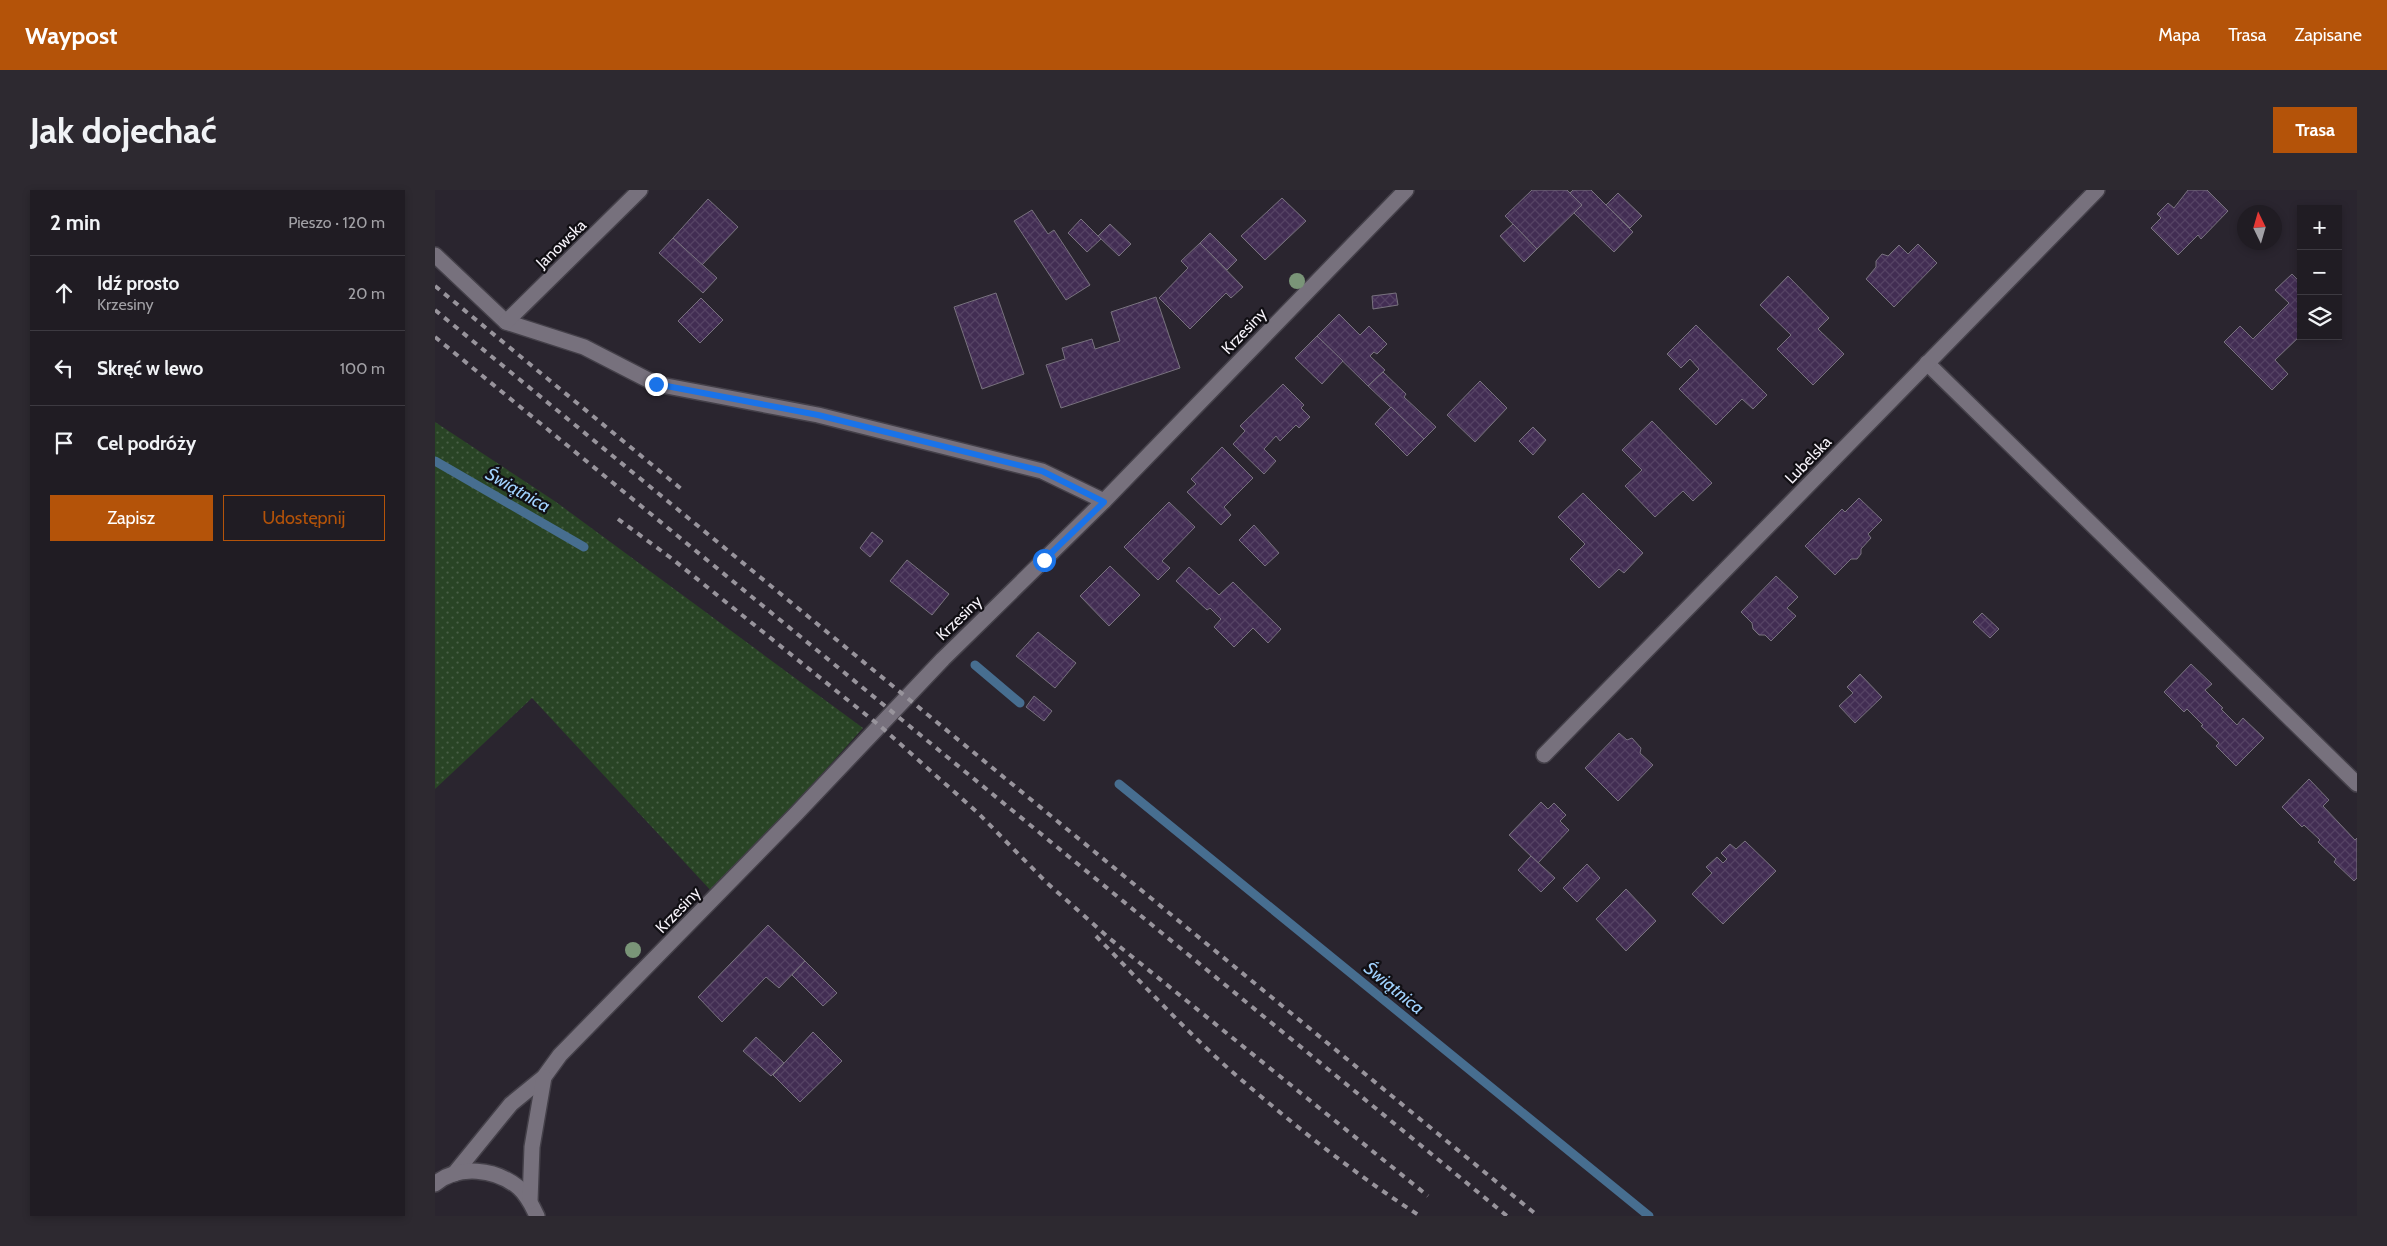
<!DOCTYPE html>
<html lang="pl">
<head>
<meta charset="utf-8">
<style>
  body { margin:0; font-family:Cabin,sans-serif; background:#2d2930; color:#f1f3f6 }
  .controls { position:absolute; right:15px; top:15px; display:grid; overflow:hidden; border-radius:0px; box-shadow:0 2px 8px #0003 }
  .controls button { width:45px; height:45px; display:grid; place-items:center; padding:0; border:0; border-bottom:1px solid #3d3a41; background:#201c23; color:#f1f3f6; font:25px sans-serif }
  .compass { position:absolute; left:1802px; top:15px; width:45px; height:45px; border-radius:50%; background:#201c23; box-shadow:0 2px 8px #0003; rotate:355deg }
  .stop { position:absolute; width:15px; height:15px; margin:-11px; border:4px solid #1a73e8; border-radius:50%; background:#fff }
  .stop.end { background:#1a73e8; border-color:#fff; box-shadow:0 1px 5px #0008 }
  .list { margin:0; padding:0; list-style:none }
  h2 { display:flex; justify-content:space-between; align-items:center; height:65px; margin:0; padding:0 20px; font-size:21px }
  h2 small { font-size:16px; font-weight:400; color:#a2a1a6 }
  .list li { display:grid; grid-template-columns:32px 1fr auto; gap:15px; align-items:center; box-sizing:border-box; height:75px; padding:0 20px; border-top:1px solid #3d3a41 }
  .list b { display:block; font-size:19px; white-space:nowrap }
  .list p { margin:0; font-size:16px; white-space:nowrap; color:#a2a1a6 }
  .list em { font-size:16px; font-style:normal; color:#a2a1a6 }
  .actions { display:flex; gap:10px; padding:15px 20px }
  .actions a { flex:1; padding:11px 0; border:1px solid #b45309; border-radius:0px; text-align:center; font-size:18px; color:#b45309 }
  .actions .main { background:#b45309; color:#fff }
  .icon { flex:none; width:28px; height:28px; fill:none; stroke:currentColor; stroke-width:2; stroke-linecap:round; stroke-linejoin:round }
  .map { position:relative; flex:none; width:1922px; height:1026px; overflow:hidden; border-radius:0px }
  header { display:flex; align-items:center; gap:30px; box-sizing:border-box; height:70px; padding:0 25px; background:#b45309; color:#fff }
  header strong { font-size:24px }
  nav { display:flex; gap:28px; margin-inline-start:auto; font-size:18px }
  .intro { display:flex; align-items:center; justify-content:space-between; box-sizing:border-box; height:120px; padding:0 30px }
  h1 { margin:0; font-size:35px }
  .button { padding:12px 22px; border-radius:0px; background:#b45309; color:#fff; font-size:18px; font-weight:700 }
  main { display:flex; gap:30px; padding:0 30px }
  aside { flex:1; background:#201c23; border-radius:0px; box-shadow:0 2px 8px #0003 }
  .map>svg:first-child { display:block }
  .grass { fill:url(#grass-dots) }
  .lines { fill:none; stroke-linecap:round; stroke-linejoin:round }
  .stream { stroke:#476e90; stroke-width:9 }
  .building { fill:url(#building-cross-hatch); stroke:#78727e }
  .minor-casing { stroke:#444049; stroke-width:18 }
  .minor { stroke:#77717d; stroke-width:15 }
  .rail { stroke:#98949c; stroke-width:4; stroke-dasharray:6 6; stroke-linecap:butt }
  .tree { fill:#7a9578 }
  .route { stroke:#1a73e8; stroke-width:6 }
  .labels { text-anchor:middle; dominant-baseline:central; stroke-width:4.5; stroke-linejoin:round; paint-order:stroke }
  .street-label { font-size:16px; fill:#f7f3fa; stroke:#110f14 }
  .water-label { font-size:18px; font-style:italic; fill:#a1d2fe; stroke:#110f14 }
</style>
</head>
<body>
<header>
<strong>Waypost</strong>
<nav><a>Mapa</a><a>Trasa</a><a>Zapisane</a></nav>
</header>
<div class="intro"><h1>Jak dojechać</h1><a class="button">Trasa</a></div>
<main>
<aside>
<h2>2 min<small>Pieszo · 120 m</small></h2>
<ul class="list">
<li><svg class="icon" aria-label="ahead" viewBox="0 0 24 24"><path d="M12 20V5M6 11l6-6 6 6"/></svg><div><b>Idź prosto</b><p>Krzesiny</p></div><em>20 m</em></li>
<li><svg class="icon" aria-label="left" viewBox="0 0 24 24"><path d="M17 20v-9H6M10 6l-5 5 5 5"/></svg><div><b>Skręć w lewo</b></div><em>100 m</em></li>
<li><svg class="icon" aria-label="arrive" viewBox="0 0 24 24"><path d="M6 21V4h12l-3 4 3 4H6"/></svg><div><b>Cel podróży</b></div></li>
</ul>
<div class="actions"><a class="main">Zapisz</a><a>Udostępnij</a></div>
</aside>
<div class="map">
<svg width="1922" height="1026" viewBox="0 0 1922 1026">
  <defs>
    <pattern id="grass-dots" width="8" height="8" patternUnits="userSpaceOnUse" patternTransform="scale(1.25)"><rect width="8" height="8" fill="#294425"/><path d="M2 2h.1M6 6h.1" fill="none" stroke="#495f46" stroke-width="1.8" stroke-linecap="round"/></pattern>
    <pattern id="building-cross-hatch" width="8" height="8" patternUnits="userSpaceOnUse" patternTransform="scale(1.25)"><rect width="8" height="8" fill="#422d53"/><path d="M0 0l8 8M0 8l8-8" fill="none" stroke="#554264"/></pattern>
  </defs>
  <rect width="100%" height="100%" fill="#2a252f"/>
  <path class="grass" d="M0,232l121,80 307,226 -149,166 -182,-196 -97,91z"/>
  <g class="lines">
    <g class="stream">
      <path d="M0,271l149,86"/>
      <path d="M540,475l45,38"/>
      <path d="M684,594l530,432"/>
    </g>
  </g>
  <g class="building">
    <path d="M1097,0h35l15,15 -45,44 -32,-33z"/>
    <path d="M1138,0h18l42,42 -19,20 -40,-39 8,-8 -12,-12z"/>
    <path d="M1753,0h19l21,21 -27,28 -3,-4 -20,20 -27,-27 10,-10 -4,-4 11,-11 6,5z"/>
    <path d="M1183,3l24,23 -12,12 -24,-23z"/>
    <path d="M847,8l24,23 -41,39 -24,-24z"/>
    <path d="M273,9l30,28 -36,38 -29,-27z"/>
    <path d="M597,20l16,24 6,-4 36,55 -24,15 -52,-79z"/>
    <path d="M646,29l20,20 -14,13 -19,-19z"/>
    <path d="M675,34l21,20 -12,12 -21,-20z"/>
    <path d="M1078,34l24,25 -13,13 -24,-26z"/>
    <path d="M775,43l27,27 -10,10 -27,-27z"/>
    <path d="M238,48l44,40 -14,15 -44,-40z"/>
    <path d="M765,53l43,44 -12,11 -5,-5 -36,36 -31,-31 29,-30 -7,-7z"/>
    <path d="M1483,54l19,19 -43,44 -28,-28 10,-12v-6l6,-7 6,2 11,-11 9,9z"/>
    <path d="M1857,84l9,9v52l-26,25 13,14 -16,16 -48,-48 16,-16 13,13 36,-36 -14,-13z"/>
    <path d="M1353,86l41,42 -11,11 26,25 -31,31 -36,-36 14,-14 -31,-30z"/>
    <path d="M561,103l28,81 -42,15 -28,-82z"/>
    <path d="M961,103l2,12 -25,4 -1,-13z"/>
    <path d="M721,107l24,71 -119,40 -15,-43 19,-6 -3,-11 30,-9 3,10 25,-8 -9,-29z"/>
    <path d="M266,108l22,22 -23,23 -22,-22z"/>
    <path d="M904,124l21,21 9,-9 18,18 -10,10 -3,-2 -4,4 15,14 -17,16 -51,-50z"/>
    <path d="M1261,135l71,70 -14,14 -11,-10 -26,26 -37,-36 20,-20 -9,-10 -9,9 -14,-14z"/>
    <path d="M882,146l26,25 -21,23 -27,-26z"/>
    <path d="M948,182l23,22 -2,3 32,30 -12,12 -56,-53z"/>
    <path d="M1045,191l27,27 -32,34 -28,-27z"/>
    <path d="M848,194l21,21 -3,3 9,9 -11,11 -3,-3 -16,16 -4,-5 -12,13 12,12 -12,13 -31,-30 12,-13 -5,-5z"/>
    <path d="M956,217l33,32 -17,17 -32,-32z"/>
    <path d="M1217,231l60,62 -19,18 -10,-10 -28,26 -30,-31 17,-16 -20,-20z"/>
    <path d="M1098,237l13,13 -13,15 -14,-14z"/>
    <path d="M787,257l31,31 -29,29 7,8 -10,10 -34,-33 9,-8 -5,-5z"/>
    <path d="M1148,303l60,60 -19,20 -5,-4 -20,19 -29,-29 15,-15 -27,-27z"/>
    <path d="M1424,308l23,22 -14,14 3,4 -10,11v5l-4,5h-6l-16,16 -30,-29 37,-37 3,3z"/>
    <path d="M734,312l26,25 -33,34 8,7 -12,12 -34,-33z"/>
    <path d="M819,335l25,28 -14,13 -26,-26z"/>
    <path d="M437,342l11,9 -13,16 -10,-9z"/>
    <path d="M472,370l42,34 -17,21 -42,-34z"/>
    <path d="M675,376l30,29 -31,31 -29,-30z"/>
    <path d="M754,377l30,28 14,-13 48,47 -13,14 -15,-15 -19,19 -20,-20 7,-8 -11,-11 -3,2 -31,-29z"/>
    <path d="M1341,386l22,21 -11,11 9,8 -25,25 -6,-6h-6l-6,-6 -1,-6 -11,-11z"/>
    <path d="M1547,423l17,16 -9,9 -17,-16z"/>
    <path d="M603,442l38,31 -21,25 -39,-32z"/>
    <path d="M1756,474l21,20 -7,6 18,18 -2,1 16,16 6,-7 21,20 -28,28 -20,-20 3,-3 -18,-17 2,-1 -16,-16 -3,3 -20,-20z"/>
    <path d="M1425,484l22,23 -27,26 -16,-17 14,-13 -6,-6z"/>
    <path d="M599,506l18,15 -8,10 -18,-14z"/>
    <path d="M1184,543l8,7 5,-2 9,10 -1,5 13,12 -35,36 -33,-33z"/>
    <path d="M1874,589l20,21 -6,6 32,34 2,-2v40l-3,3 -20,-19 2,-3 -18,-17 2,-2 -16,-15 -2,2 -20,-20z"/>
    <path d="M1106,612l7,7 6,-6 12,12 -6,6 9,9 -31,33 -29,-28z"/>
    <path d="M1310,651l31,30 -53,53 -31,-30 20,-21 -6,-6 11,-10 6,6 4,-4 -6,-6 9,-9 6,5z"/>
    <path d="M1096,666l24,22 -14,14 -23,-22z"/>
    <path d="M1152,674l13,14 -23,24 -14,-14z"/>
    <path d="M1191,699l30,32 -30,30 -30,-32z"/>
    <path d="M333,735l37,36 -26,27 -13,-11 -44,45 -24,-25z"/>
    <path d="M370,771l32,32 -14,13 -31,-31z"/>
    <path d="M378,842l29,29 -42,41 -27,-27z"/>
    <path d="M321,847l28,26 -13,13 -28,-25z"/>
  </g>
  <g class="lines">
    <g class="minor-casing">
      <g id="minor">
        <path d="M0,65l71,67 78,25 72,37 162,31 224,56 62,30"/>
        <path d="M71,132l134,-132"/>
        <path d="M1492,173l430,421"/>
        <path d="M1109,565l553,-565"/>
        <path d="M19,984l57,-70 33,-27 16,-22 236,-241 147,-155 161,-158 302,-311"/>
        <path d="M0,994c24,-20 60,-15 83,3 9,8 14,18 19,29"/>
        <path d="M95,1011l2,-54 12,-70"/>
      </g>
    </g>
    <use href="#minor" class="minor"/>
    <g class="rail">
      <path d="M0,96l250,206"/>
      <path d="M0,120l1103,906"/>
      <path d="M0,147l1072,879"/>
      <path d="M183,329l53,39 209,168 98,87 68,69 63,56 319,258"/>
      <path d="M661,746c44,45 87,92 134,134 60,52 123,103 190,146"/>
    </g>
  </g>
  <g class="tree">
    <circle cx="862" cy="91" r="8"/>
    <circle cx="198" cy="760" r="8"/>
  </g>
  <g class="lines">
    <path class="route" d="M221,194l162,31 224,56 62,31 -60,58"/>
  </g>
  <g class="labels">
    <g class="street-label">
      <text transform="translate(126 54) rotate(-44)">Janowska</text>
      <text transform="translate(809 141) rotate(-46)">Krzesiny</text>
      <text transform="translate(1373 270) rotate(-46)">Lubelska</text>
      <text transform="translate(524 428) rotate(-44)">Krzesiny</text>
      <text transform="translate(243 720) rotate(-46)">Krzesiny</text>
    </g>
    <g class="water-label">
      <text transform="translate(83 300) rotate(30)">Świątnica</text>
      <text transform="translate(959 798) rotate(39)">Świątnica</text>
    </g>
  </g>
</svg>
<div class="controls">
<button>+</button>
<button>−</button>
<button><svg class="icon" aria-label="layers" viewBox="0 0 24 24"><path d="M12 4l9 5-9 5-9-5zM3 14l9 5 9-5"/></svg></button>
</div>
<svg class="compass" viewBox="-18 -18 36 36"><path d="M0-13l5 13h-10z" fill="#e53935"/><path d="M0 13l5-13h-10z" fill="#a2a1a6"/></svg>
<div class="stop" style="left:609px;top:370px"></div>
<div class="stop end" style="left:221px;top:194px"></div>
</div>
</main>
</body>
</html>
